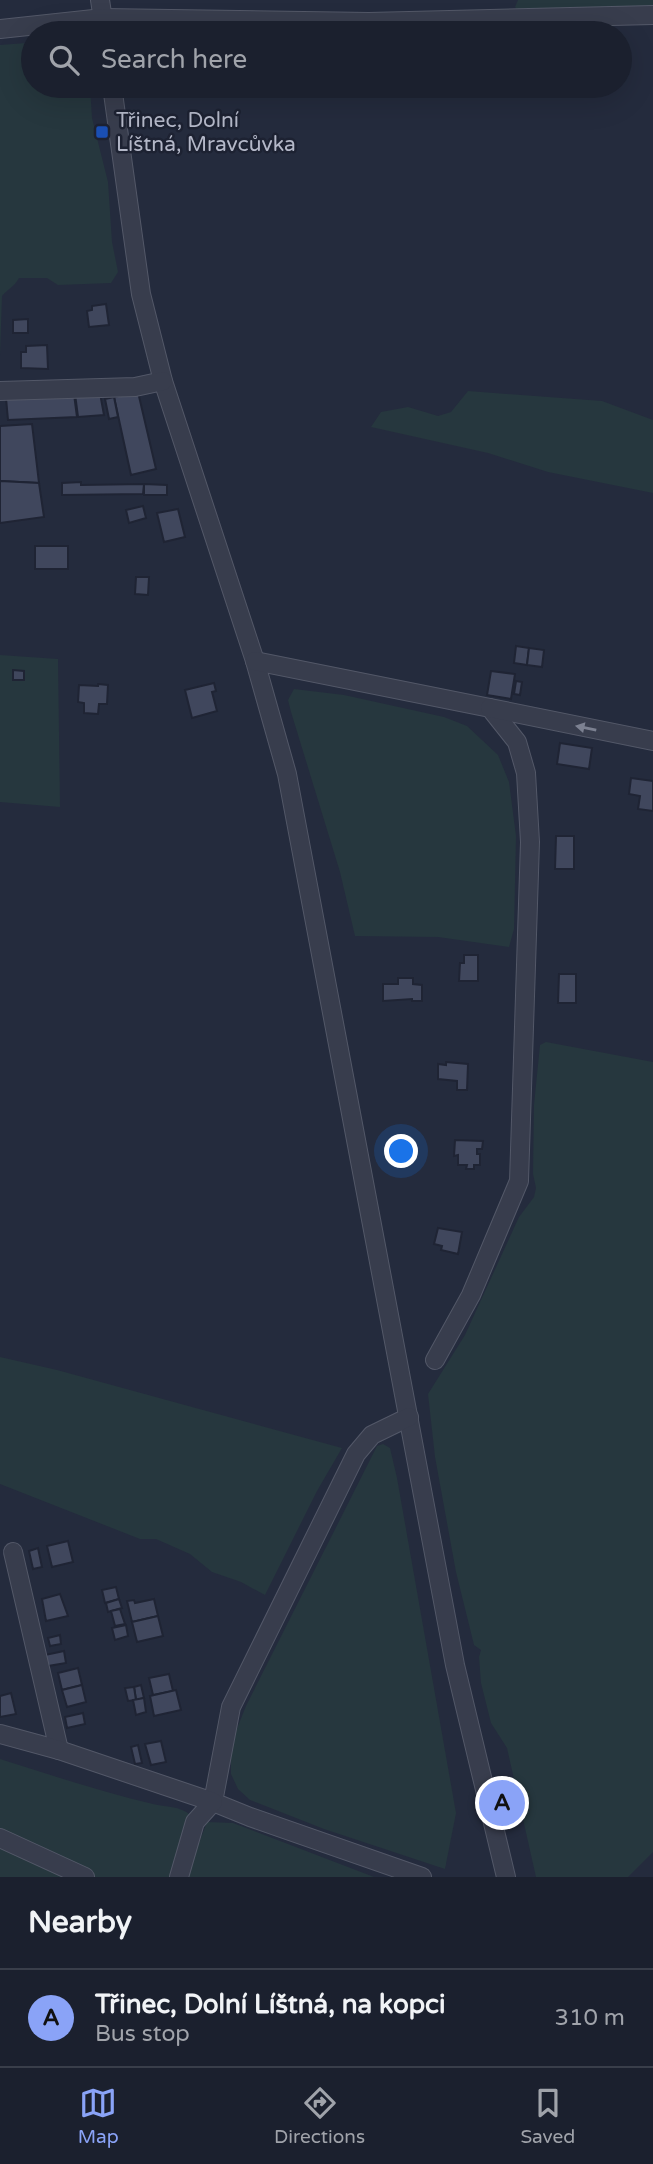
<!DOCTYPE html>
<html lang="en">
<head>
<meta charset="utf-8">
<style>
  body { margin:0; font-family:"Varela Round",sans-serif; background:#282d3a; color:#f1f3f6 }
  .you { position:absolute; left:402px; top:1152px; width:24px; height:24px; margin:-18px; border:5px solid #fff; border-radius:50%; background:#1a73e8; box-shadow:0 0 0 10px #1a73e833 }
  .badge { display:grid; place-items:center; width:46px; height:46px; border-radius:50%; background:#8aa3f7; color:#111; font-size:23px; font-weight:700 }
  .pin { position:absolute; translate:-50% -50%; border:4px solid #fff; box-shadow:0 2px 7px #0006 }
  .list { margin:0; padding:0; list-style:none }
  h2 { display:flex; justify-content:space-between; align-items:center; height:91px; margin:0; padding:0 28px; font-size:30px }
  h2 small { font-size:23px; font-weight:400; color:#a0a3aa }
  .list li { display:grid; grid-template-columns:46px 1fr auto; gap:21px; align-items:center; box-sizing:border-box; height:98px; padding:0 28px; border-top:2px solid #393e4a }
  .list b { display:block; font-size:26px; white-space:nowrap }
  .list p { margin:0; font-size:23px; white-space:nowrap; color:#a0a3aa }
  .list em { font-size:23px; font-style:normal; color:#a0a3aa }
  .icon { flex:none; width:38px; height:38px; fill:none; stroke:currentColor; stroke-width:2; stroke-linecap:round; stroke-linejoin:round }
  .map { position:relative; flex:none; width:653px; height:1877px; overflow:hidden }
  .search { position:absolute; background:#1b202e; box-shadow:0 7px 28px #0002; left:21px; right:21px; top:21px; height:77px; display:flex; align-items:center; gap:18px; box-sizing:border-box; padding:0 24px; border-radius:38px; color:#a0a3aa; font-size:26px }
  .sheet { height:189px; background:#1b202e }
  nav { display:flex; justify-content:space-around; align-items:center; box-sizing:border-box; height:98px; border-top:2px solid #393e4a; background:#1b202e; font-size:19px; color:#a0a3aa }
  nav a { display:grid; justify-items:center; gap:4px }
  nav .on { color:#8aa3f7 }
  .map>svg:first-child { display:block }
  .green { fill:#26373e }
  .building { fill:#40475d; stroke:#1f2434; stroke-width:2 }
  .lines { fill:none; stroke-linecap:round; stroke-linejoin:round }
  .minor-casing { stroke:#535868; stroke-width:20 }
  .minor { stroke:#383d4d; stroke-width:18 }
  .oneway { fill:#7c8191 }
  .transit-dot { fill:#1a4fb4; stroke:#1d2232; stroke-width:2.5 }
  .labels { text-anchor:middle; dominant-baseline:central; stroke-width:5; stroke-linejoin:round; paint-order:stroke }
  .poi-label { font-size:21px; fill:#b4b8c8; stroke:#1d2232; text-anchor:start }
</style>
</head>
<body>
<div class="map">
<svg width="653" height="1877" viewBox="0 0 653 1877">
  <rect width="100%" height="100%" fill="#242b3d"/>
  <g class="green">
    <path d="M518,0h135v8l-43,-1 -76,7 -15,-2 -4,-5z"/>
    <path d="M26,43l7,1v42h57l2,32 16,64 4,60 6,30 -7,11 -53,2 -11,-7h-28c-5,9 -11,11 -17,18l-2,60v-311z"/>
    <path d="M468,391l134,10 51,19v73l-105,-21 -60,-19 -117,-26 10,-15 27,-5 30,9 13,-4z"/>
    <path d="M0,655l58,4 2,148 -60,-5z"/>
    <path d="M294,689l50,6 100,22 23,9 31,29 11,27 7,54 -2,93 -5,18 -71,-10 -83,-1 -15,-64 -49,-160 -3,-12z"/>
    <path d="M546,1042l107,20v790l-25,25h-92l-29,-129 -16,-25 -10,-40 -2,-26 2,-7 -7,-5 -18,-73 -21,-115 -7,-63 37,-59 54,-118 15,-20 2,-9 -3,-14 1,-69 6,-60z"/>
    <path d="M0,1357l57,13 285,78 -25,43 -52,104 -24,-13 -29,-10 -22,-18 -34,-15h-16l-140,-55z"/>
    <path d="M383,1444l7,4 7,30 59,335 -11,56 -121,-40 -74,-29 -12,-11 -7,-15v-16l5,-27 10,-25 131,-260z"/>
    <path d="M0,1759c51,16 101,33 153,45 12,3 28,2 37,11l-2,7 -18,55h-79l-91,-45z"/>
    <path d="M207,1822l26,1 141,54h-188z"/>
    <path d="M0,1845l64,32h-64z"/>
  </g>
  <g class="building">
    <path d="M106,304l3,21 -20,2 -2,-16 5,-1v-4z"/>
    <path d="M28,319v14h-15v-13z"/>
    <path d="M47,345l1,24 -27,-1v-16h5v-6z"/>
    <path d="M138,392l18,77 -25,6 -17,-78z"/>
    <path d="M100,393l4,22 -26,2 -3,-23z"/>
    <path d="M74,394l3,23 -69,3 -2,-22z"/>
    <path d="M114,397l4,20 -9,2 -4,-20z"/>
    <path d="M32,424l7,59 -39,-2v-55z"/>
    <path d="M0,481l39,2 5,34 -44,6z"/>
    <path d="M81,482v3l63,-1 -1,10 -81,1v-12z"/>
    <path d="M144,484l23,1v10h-23z"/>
    <path d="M143,506l3,12 -17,5 -3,-13z"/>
    <path d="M178,509l7,28 -21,5 -7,-29z"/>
    <rect x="35" y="546" width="33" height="23"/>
    <path d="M136,577h13l-1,18 -13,-1z"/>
    <path d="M516,646l13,2 -2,17 -13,-2z"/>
    <path d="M529,648l15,2 -2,17 -15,-2z"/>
    <path d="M13,670l11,1v9h-11z"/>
    <path d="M491,671l24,3 -4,25 -24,-4z"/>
    <path d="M516,681l6,1 -2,13 -6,-1z"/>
    <path d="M214,683l2,8 -4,1 5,19 -25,7 -7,-28z"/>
    <path d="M98,684l10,1 -1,19h-8l-1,10 -14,-1v-10l-6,-1 1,-17 19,1z"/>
    <path d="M560,743l32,5 -3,21 -32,-5z"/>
    <path d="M631,778l22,3v30l-15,-2 2,-13 -11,-2z"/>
    <path d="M556,836h18v33h-19z"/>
    <path d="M464,955h14v26h-19l1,-18h4z"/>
    <path d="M559,974h17v29h-18z"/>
    <path d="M398,978h15v6l9,1v16h-10v-2l-29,2v-17h15z"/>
    <path d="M446,1062l22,2 -1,26h-10v-9l-19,-2v-15l8,1z"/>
    <path d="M455,1140l28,1 -1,8h-5v5h3v11h-6v4h-8l1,-4h-9v-10l-4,1z"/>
    <path d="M438,1228l24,4 -4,22 -17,-4 1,-4 -8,-2z"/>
    <path d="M68,1541l5,21 -21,5 -5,-21z"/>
    <path d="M38,1548l4,19 -9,2 -4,-18z"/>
    <path d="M116,1587l3,12 -14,4 -3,-13z"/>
    <path d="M60,1594l8,22 -22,5 -4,-22z"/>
    <path d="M119,1599l3,9 -14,4 -2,-9z"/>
    <path d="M154,1599l4,17 -26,6 -5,-21 7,-1 1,3z"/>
    <path d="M120,1609l5,15 -10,2 -4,-15z"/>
    <path d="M158,1616l5,20 -26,6 -5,-20z"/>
    <path d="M126,1625l2,11 -13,4 -3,-12z"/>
    <path d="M60,1635l1,9 -11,2 -2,-8z"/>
    <path d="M64,1651l2,12 -18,3 -3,-11z"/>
    <path d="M78,1668l4,17 -20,5 -4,-17z"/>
    <path d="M169,1674l4,17 -20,4 -4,-17z"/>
    <path d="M82,1685l4,17 -19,5 -5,-17z"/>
    <path d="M141,1685l3,13 -8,2 -2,-13z"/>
    <path d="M134,1687l2,13 -8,1 -3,-13z"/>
    <path d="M176,1690l5,20 -27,6 -4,-20z"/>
    <path d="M11,1693l5,21 -16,3v-21z"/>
    <path d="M144,1698l2,14 -10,3 -3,-15z"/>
    <path d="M83,1713l2,11 -18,4 -2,-11z"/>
    <path d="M161,1741l5,21 -15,3 -6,-21z"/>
    <path d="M138,1745l4,18 -7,1 -4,-17z"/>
  </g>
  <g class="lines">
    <g class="minor-casing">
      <g id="minor">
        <path d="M100,0l5,33"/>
        <path d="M0,29l103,-11 266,4 284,-7"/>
        <path d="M112,86l29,208 22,87 92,280 32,113 168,891 51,212"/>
        <path d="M0,391l135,-4 28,-6"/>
        <path d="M255,661l235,47 27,34 9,31 4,69 -11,339 -48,114 -36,65"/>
        <path d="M490,708l163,33"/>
        <path d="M409,1417l-37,18 -16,19 -125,253 -18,95 37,15 172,60"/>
        <path d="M13,1552l46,198"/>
        <path d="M0,1734l59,16 154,52 -18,20 -16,55"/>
        <path d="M0,1838l85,39"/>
      </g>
    </g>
    <use href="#minor" class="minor"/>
  </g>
  <defs><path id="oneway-solid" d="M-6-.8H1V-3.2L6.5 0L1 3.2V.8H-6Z" transform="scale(1.75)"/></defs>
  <use class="oneway" href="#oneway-solid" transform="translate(586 728) rotate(-168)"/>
  <rect class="transit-dot" x="95" y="125" width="14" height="14" rx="3.5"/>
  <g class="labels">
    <g class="poi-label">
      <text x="116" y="120">Třinec, Dolní<tspan x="116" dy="24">Líštná, Mravcůvka</tspan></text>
    </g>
  </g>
</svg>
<div class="you"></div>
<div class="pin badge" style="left:502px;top:1803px">A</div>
<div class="search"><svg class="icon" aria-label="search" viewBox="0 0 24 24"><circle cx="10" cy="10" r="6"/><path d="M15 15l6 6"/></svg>Search here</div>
</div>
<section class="sheet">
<h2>Nearby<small></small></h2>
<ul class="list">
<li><span class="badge">A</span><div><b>Třinec, Dolní Líštná, na kopci</b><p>Bus stop</p></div><em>310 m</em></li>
</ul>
</section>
<nav>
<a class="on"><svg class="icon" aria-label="map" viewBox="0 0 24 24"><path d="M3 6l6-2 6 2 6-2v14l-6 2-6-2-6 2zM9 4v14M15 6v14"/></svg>Map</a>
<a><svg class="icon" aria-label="directions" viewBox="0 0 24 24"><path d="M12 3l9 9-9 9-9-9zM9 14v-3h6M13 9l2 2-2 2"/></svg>Directions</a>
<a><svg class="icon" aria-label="saved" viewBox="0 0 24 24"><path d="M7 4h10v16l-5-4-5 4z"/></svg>Saved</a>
</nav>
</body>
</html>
